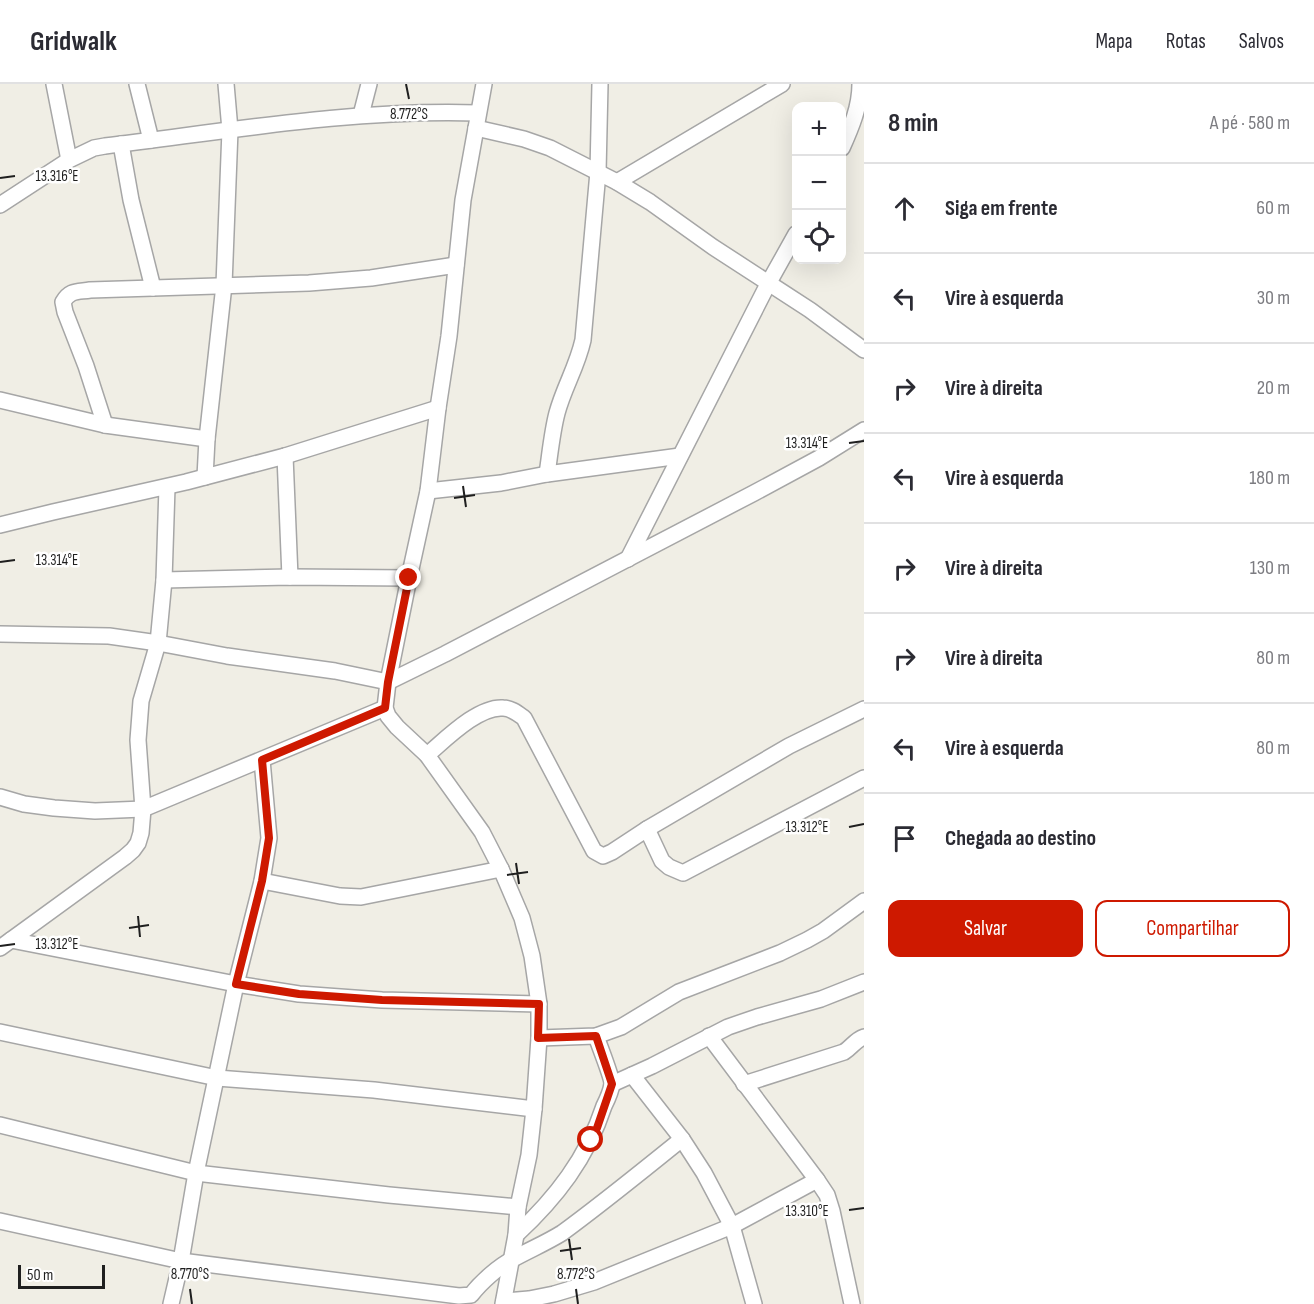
<!DOCTYPE html>
<html lang="pt">
<head>
<meta charset="utf-8">
<style>
  body { margin:0; font-family:"Sofia Sans Condensed",sans-serif; background:#f2f2f3; color:#2b2b33 }
  .controls { position:absolute; right:18px; top:18px; display:grid; overflow:hidden; border-radius:12px; box-shadow:0 6px 24px #0002 }
  .controls button { width:54px; height:54px; display:grid; place-items:center; padding:0; border:0; border-bottom:2px solid #e1e1e2; background:#fff; color:#2b2b33; font:30px sans-serif }
  .scale { position:absolute; left:18px; bottom:15px; width:87px; box-sizing:border-box; padding-left:6px; border:3px solid #1f1f1f; border-top:0; font-size:16px; line-height:21px; white-space:nowrap; color:#1f1f1f; -webkit-text-stroke:4px #fff; paint-order:stroke }
  .stop { position:absolute; width:18px; height:18px; margin:-14px; border:4px solid #ce1900; border-radius:50%; background:#fff }
  .stop.end { background:#ce1900; border-color:#fff; box-shadow:0 2px 6px #0008 }
  .list { margin:0; padding:0; list-style:none }
  h2 { display:flex; justify-content:space-between; align-items:center; height:78px; margin:0; padding:0 24px; font-size:26px }
  h2 small { font-size:20px; font-weight:400; color:#7c7c81 }
  .list li { display:grid; grid-template-columns:39px 1fr auto; gap:18px; align-items:center; box-sizing:border-box; height:90px; padding:0 24px; border-top:2px solid #e1e1e2 }
  .list b { display:block; font-size:22px; white-space:nowrap }
  .list em { font-size:20px; font-style:normal; color:#7c7c81 }
  .actions { display:flex; gap:12px; padding:18px 24px }
  .actions a { flex:1; padding:14px 0; border:2px solid #ce1900; border-radius:12px; text-align:center; font-size:21px; color:#ce1900 }
  .actions .main { background:#ce1900; color:#fff }
  .icon { flex:none; width:33px; height:33px; fill:none; stroke:currentColor; stroke-width:2; stroke-linecap:round; stroke-linejoin:round }
  .map { position:relative; flex:none; width:864px; height:1220px; overflow:hidden }
  header { display:flex; align-items:center; gap:36px; box-sizing:border-box; height:84px; padding:0 30px; background:#fff; border-bottom:2px solid #e1e1e2 }
  header strong { font-size:28px }
  nav { display:flex; gap:33px; margin-inline-start:auto; font-size:21px }
  main { display:flex }
  aside { flex:1; background:#fff }
  .map>svg:first-child { display:block }
  .lines { fill:none; stroke-linecap:round; stroke-linejoin:round }
  .minor-casing { stroke:#a6a6a6; stroke-width:18 }
  .minor { stroke:#fff; stroke-width:15 }
  .route { stroke:#ce1900; stroke-width:8 }
  .ticks { fill:none; stroke:#1f1f1f; stroke-width:2 }
  .ticks-label { font-size:15px; text-anchor:middle; fill:#1f1f1f; stroke:#fff; stroke-width:5; stroke-linejoin:round; paint-order:stroke }
</style>
</head>
<body>
<header>
<strong>Gridwalk</strong>
<nav><a>Mapa</a><a>Rotas</a><a>Salvos</a></nav>
</header>
<main>
<div class="map">
<svg width="864" height="1220" viewBox="0 0 864 1220">
  <rect width="100%" height="100%" fill="#f0eee5"/>
  <g class="lines">
    <g class="minor-casing">
      <g id="minor">
        <path d="M54,0l15,76"/>
        <path d="M137,0l14,56"/>
        <path d="M484,0l-21,116 -14,136 -11,72 -10,83 -19,87 -21,104 -3,26 3,8 9,11 30,28 55,77 19,37 21,49 10,38 7,48v34l-5,71 -5,46 -11,52 -2,28 -13,69"/>
        <path d="M361,31l8,-31"/>
        <path d="M476,44l48,11 26,9 67,34 33,20 63,45 97,63 54,40"/>
        <path d="M121,60l10,56 22,88"/>
        <path d="M842,64c9,-20 18,-41 18,-64"/>
        <path d="M617,98l165,-98"/>
        <path d="M0,121l69,-45 25,-12 11,-2c124,-15 248,-37 373,-33"/>
        <path d="M0,316l105,25 102,14"/>
        <path d="M105,341l-19,-59 -21,-54 -2,-10c7,-12 14,-10 27,-12l219,-7 62,-5 85,-13"/>
        <path d="M285,372l5,121"/>
        <path d="M547,390c3,-20 5,-42 10,-61 7,-26 20,-46 26,-73l15,-168 2,-88"/>
        <path d="M205,393l2,-38 17,-154 6,-155 -4,-46"/>
        <path d="M428,407l73,-8 46,-9 133,-18"/>
        <path d="M0,441l53,-13 133,-30 99,-26 153,-48"/>
        <path d="M628,475l140,-275 28,-50"/>
        <path d="M164,496l126,-3 119,1"/>
        <path d="M0,550l109,2 49,7 69,13 108,15 53,11 57,-28 309,-161 65,-35 45,-28"/>
        <path d="M427,671c18,-15 51,-49 76,-47 8,0 14,5 21,10l70,133 9,5 9,-4 35,-23 142,-83 75,-37"/>
        <path d="M0,713l24,7 30,4 41,3 48,-2 242,-101"/>
        <path d="M647,745l15,32 7,6 14,6 181,-95"/>
        <path d="M262,797l78,15 21,1 140,-28"/>
        <path d="M11,856l225,44 63,10 83,6 157,4"/>
        <path d="M0,864l125,-91 8,-7 5,-7 3,-10 2,-24 -5,-69 3,-39 17,-58 6,-63 3,-93"/>
        <path d="M0,948l217,46 157,12 160,19"/>
        <path d="M709,952l108,144 10,15 5,16 20,93"/>
        <path d="M539,954l57,-2 25,-9 58,-35 101,-39 27,-13 16,-9 41,-30"/>
        <path d="M632,991l50,64 22,34 28,53 22,78"/>
        <path d="M612,1000l40,-18 76,-39 29,-10 64,-18 43,-17"/>
        <path d="M744,1000l100,-32c8,-5 11,-12 20,-15"/>
        <path d="M0,1041l196,48 193,22 129,12"/>
        <path d="M0,1137l181,40 278,35 12,-1c10,-13 28,-29 42,-36 16,-9 33,-16 49,-26 41,-30 80,-62 120,-94"/>
        <path d="M516,1151c40,-37 71,-77 88,-129 3,-6 7,-15 8,-22 0,-7 -13,-39 -16,-48"/>
        <path d="M504,1217l25,-2 25,-5 40,-12 138,-56 85,-46"/>
        <path d="M171,1220l10,-43 15,-88 40,-189 26,-103 7,-43 -7,-78"/>
      </g>
    </g>
    <use href="#minor" class="minor"/>
  </g>
  <g class="lines">
    <path class="route" d="M409,494l-21,104 -3,26 -123,52 7,78 -7,43 -26,103 63,10 83,6 157,4 -1,34 58,-2 16,48 -15,44 -6,12"/>
  </g>
  <path class="ticks" d="M406,0l3,15M0,94l15,-2M849,359l15,-2M463,402l3,21M454,414l21,-3M0,478l15,-2M849,743l15,-3M516,779l3,21M507,791l21,-3M138,832l2,21M129,844l20,-3M0,862l15,-2M849,1126l15,-2M569,1155l3,21M560,1167l21,-3M190,1205l2,15M576,1205l2,15"/>
  <g class="ticks-label">
    <text x="409" y="35">8.772°S</text>
    <text x="57" y="97">13.316°E</text>
    <text x="807" y="364">13.314°E</text>
    <text x="57" y="481">13.314°E</text>
    <text x="807" y="748">13.312°E</text>
    <text x="57" y="865">13.312°E</text>
    <text x="807" y="1132">13.310°E</text>
    <text x="190" y="1195">8.770°S</text>
    <text x="576" y="1195">8.772°S</text>
  </g>
</svg>
<div class="controls">
<button>+</button>
<button>−</button>
<button><svg class="icon" aria-label="locate" viewBox="0 0 24 24"><circle cx="12" cy="12" r="6"/><path d="M12 2v4M12 18v4M2 12h4M18 12h4"/></svg></button>
</div>
<div class="scale">50 m</div>
<div class="stop" style="left:591px;top:1056px"></div>
<div class="stop end" style="left:409px;top:494px"></div>
</div>
<aside>
<h2>8 min<small>A pé · 580 m</small></h2>
<ul class="list">
<li><svg class="icon" aria-label="ahead" viewBox="0 0 24 24"><path d="M12 20V5M6 11l6-6 6 6"/></svg><div><b>Siga em frente</b></div><em>60 m</em></li>
<li><svg class="icon" aria-label="left" viewBox="0 0 24 24"><path d="M17 20v-9H6M10 6l-5 5 5 5"/></svg><div><b>Vire à esquerda</b></div><em>30 m</em></li>
<li><svg class="icon" aria-label="right" viewBox="0 0 24 24"><path d="M7 20v-9h11M14 6l5 5-5 5"/></svg><div><b>Vire à direita</b></div><em>20 m</em></li>
<li><svg class="icon" aria-label="left" viewBox="0 0 24 24"><path d="M17 20v-9H6M10 6l-5 5 5 5"/></svg><div><b>Vire à esquerda</b></div><em>180 m</em></li>
<li><svg class="icon" aria-label="right" viewBox="0 0 24 24"><path d="M7 20v-9h11M14 6l5 5-5 5"/></svg><div><b>Vire à direita</b></div><em>130 m</em></li>
<li><svg class="icon" aria-label="right" viewBox="0 0 24 24"><path d="M7 20v-9h11M14 6l5 5-5 5"/></svg><div><b>Vire à direita</b></div><em>80 m</em></li>
<li><svg class="icon" aria-label="left" viewBox="0 0 24 24"><path d="M17 20v-9H6M10 6l-5 5 5 5"/></svg><div><b>Vire à esquerda</b></div><em>80 m</em></li>
<li><svg class="icon" aria-label="arrive" viewBox="0 0 24 24"><path d="M6 21V4h12l-3 4 3 4H6"/></svg><div><b>Chegada ao destino</b></div></li>
</ul>
<div class="actions"><a class="main">Salvar</a><a>Compartilhar</a></div>
</aside>
</main>
</body>
</html>
